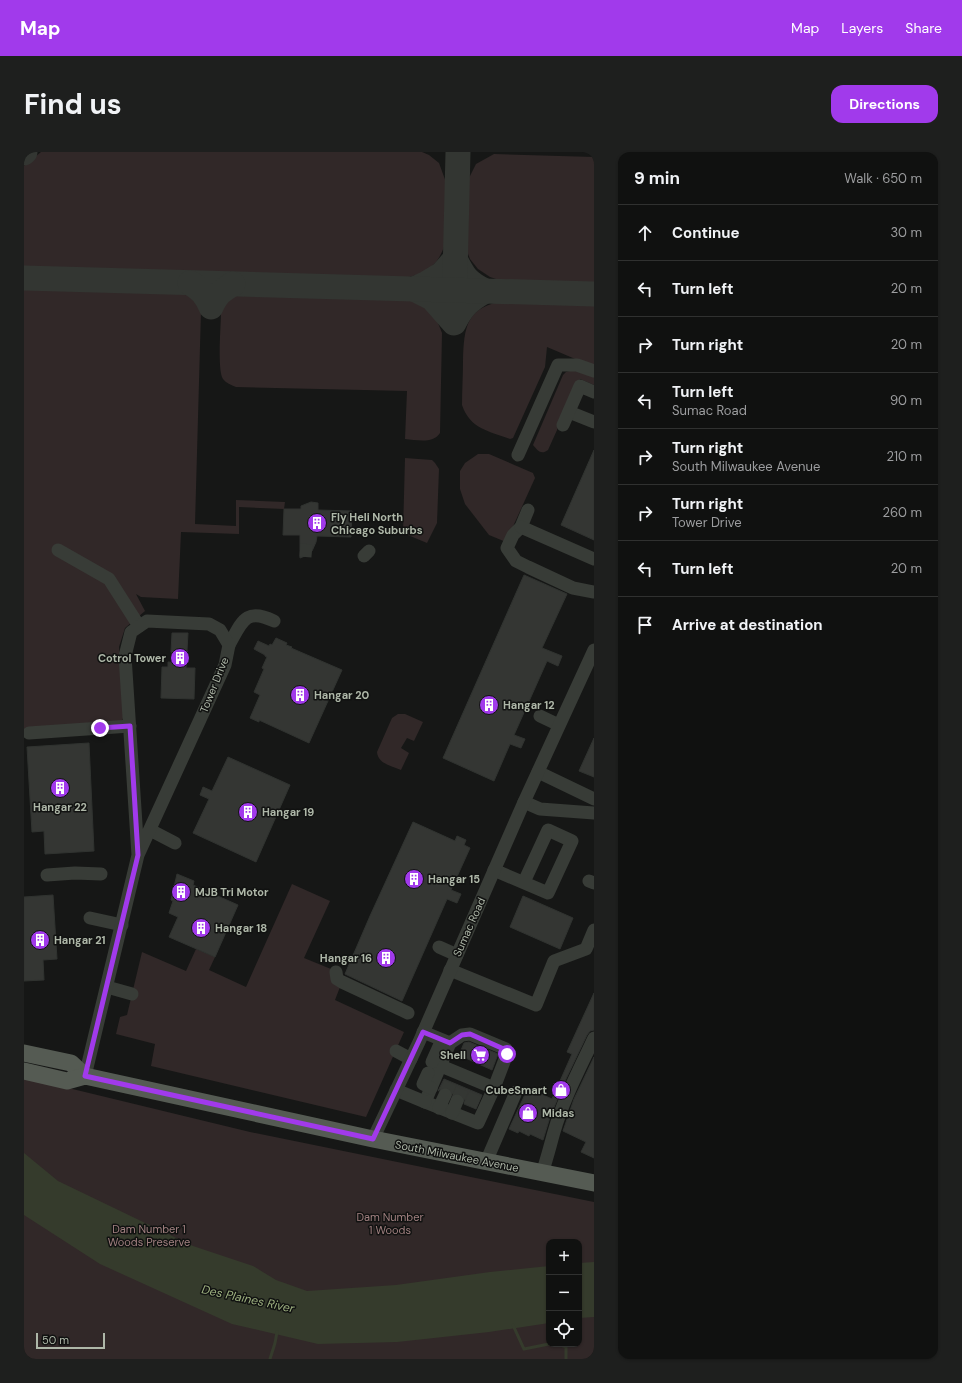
<!DOCTYPE html>
<html lang="en">
<head>
<meta charset="utf-8">
<style>
  body { margin:0; font-family:"DM Sans",sans-serif; background:#1e1f1e; color:#f1f3f6 }
  .controls { position:absolute; right:12px; bottom:12px; display:grid; overflow:hidden; border-radius:8px; box-shadow:0 1px 3px #0004 }
  .controls button { width:36px; height:36px; display:grid; place-items:center; padding:0; border:0; border-bottom:1px solid #303130; background:#101110; color:#f1f3f6; font:20px sans-serif }
  .scale { position:absolute; left:12px; bottom:10px; width:69px; box-sizing:border-box; padding-left:4px; border:2px solid #aeb7a8; border-top:0; font-size:11px; line-height:14px; white-space:nowrap; color:#aeb7a8; -webkit-text-stroke:3px #111211; paint-order:stroke }
  .stop { position:absolute; width:12px; height:12px; margin:-9px; border:3px solid #a13aeb; border-radius:50%; background:#fff }
  .stop.end { background:#a13aeb; border-color:#fff; box-shadow:0 1px 4px #0008 }
  .list { margin:0; padding:0; list-style:none }
  h2 { display:flex; justify-content:space-between; align-items:center; height:52px; margin:0; padding:0 16px; font-size:17px }
  h2 small { font-size:13px; font-weight:400; color:#9c9d9f }
  .list li { display:grid; grid-template-columns:26px 1fr auto; gap:12px; align-items:center; box-sizing:border-box; height:56px; padding:0 16px; border-top:1px solid #303130 }
  .list b { display:block; font-size:15px; white-space:nowrap }
  .list p { margin:0; font-size:13px; white-space:nowrap; color:#9c9d9f }
  .list em { font-size:13px; font-style:normal; color:#9c9d9f }
  .icon { flex:none; width:22px; height:22px; fill:none; stroke:currentColor; stroke-width:2; stroke-linecap:round; stroke-linejoin:round }
  .map { position:relative; flex:none; width:570px; height:1207px; overflow:hidden; border-radius:12px }
  header { display:flex; align-items:center; gap:24px; box-sizing:border-box; height:56px; padding:0 20px; background:#a13aeb; color:#fff }
  header strong { font-size:19px }
  nav { display:flex; gap:22px; margin-inline-start:auto; font-size:14px }
  .intro { display:flex; align-items:center; justify-content:space-between; box-sizing:border-box; height:96px; padding:0 24px }
  h1 { margin:0; font-size:28px }
  .button { padding:10px 18px; border-radius:12px; background:#a13aeb; color:#fff; font-size:14px; font-weight:700 }
  main { display:flex; gap:24px; padding:0 24px }
  aside { flex:1; background:#101110; border-radius:12px; box-shadow:0 1px 3px #0004 }
  .map>svg:first-child { display:block }
  .green { fill:#312828; fill-rule:evenodd }
  .water { fill:#353b2c }
  .lines { fill:none; stroke-linecap:round; stroke-linejoin:round }
  .stream { stroke:#353b2c; stroke-width:3 }
  .taxiway { stroke:#333632; stroke-width:25 }
  .building { fill:#343633; stroke:#303330 }
  .minor-tunnel { stroke:#343733; stroke-width:13; stroke-dasharray:13 6; stroke-linecap:butt }
  .minor { stroke:#383c37; stroke-width:13 }
  .major { stroke:#555b53; stroke-width:17 }
  .route { stroke:#a13aeb; stroke-width:5 }
  .labels { text-anchor:middle; dominant-baseline:central; stroke-width:3; stroke-linejoin:round; paint-order:stroke }
  .poi-label { font-size:11px; font-weight:bold; fill:#aeb7a8; stroke:#111211; text-anchor:start }
  .street-label { font-size:11px; fill:#aeb7a8; stroke:#111211 }
  .park-label { font-size:11px; fill:#a18080; stroke:#111211 }
  .water-label { font-size:12px; font-style:italic; fill:#9eb180; stroke:#111211 }
</style>
</head>
<body>
<header>
<strong>Map</strong>
<nav><a>Map</a><a>Layers</a><a>Share</a></nav>
</header>
<div class="intro"><h1>Find us</h1><a class="button">Directions</a></div>
<main>
<div class="map">
<svg width="570" height="1207" viewBox="0 0 570 1207">
  <rect width="100%" height="100%" fill="#161716"/>
  <g class="green">
    <path d="M17,0h381l7,3 10,8 8,22 -3,62c-8,21 -19,27 -40,31l-380,-11v-101z"/>
    <path d="M470,2l100,3v127l-92,-3 -12,-4 -12,-8 -8,-10 -5,-13 1,-62 10,-20z"/>
    <path d="M0,136l158,4c10,4 14,10 19,19l-6,213 41,2v-26l49,2 -1,7 -45,-2v27l-58,-2 -3,67 -37,-2 -5,-3 9,17 -20,17 -6,19 6,67 -3,6 -4,2 -94,7z"/>
    <path d="M216,142l160,4c24,4 34,12 42,35l-2,100c-7,11 -23,7 -35,6l2,-48 -171,-4c-5,-2 -10,-4 -13,-8 -6,-9 -2,-54 -2,-67 4,-10 8,-15 19,-18z"/>
    <path d="M482,149l88,3v63l-47,-20 -2,20 -32,71 -3,1c-21,-8 -40,-10 -48,-34 0,-15 1,-29 1,-44 1,-34 3,-55 43,-60z"/>
    <path d="M549,218l21,6v9l-14,-6 -32,71c-7,5 -10,1 -15,-5l30,-70 3,-3z"/>
    <path d="M454,302h11l44,19 2,5 -29,64 -17,-7 -24,-31 -5,-15v-18l5,-8z"/>
    <path d="M381,306l27,2 3,3 4,6 -2,54 -10,20 -24,-10z"/>
    <path d="M374,562h7l18,8 -9,19 -7,-3 -6,10 8,5 -8,17c-9,-4 -23,-6 -24,-18l15,-34z"/>
    <path d="M268,732l38,17 -26,57 27,11 9,18 -5,13 69,32 -38,85 -215,-51 4,-22 -39,-10 4,-17 7,-2 15,-63 44,19 10,-22 19,8 -6,13 37,17z"/>
    <path d="M0,927l32,6 194,47 344,70v157h-570zM525,1090h30v102h-30z"/>
  </g>
  <g class="water">
    <path d="M0,1001l34,28 135,65 60,20 23,14 31,11 89,-6 94,-13 59,-6v57l-60,9 -92,10 -79,2 -86,-20 -132,-60 -76,-49z"/>
    <path d="M570,1110v55l-15,1v-55z"/>
  </g>
  <g class="lines">
    <g class="stream">
      <path d="M489,1173l11,24 25,-5"/>
      <path d="M534,1192l8,3v12"/>
      <path d="M246,1207l5,-16 2,-11"/>
    </g>
    <g class="taxiway">
      <path d="M0,1l1,-1"/>
      <path d="M431,107c9,18 12,23 30,32 -16,9 -23,16 -31,32l-22,-25 -18,-9 13,-6 15,-9z"/>
      <path d="M431,123l3,-123"/>
      <path d="M0,126l570,16"/>
      <path d="M166,131c11,6 16,12 21,24 6,-13 10,-16 22,-23"/>
    </g>
  </g>
  <g class="building">
    <path d="M570,298v90l-33,-15z"/>
    <path d="M287,350l7,1v7l34,1 -1,26 -34,-1 -1,6 -4,9 -7,5 -5,2v-23h-17l1,-26h17v-3z"/>
    <path d="M500,423l43,19 -25,54 20,8 -4,10 -11,-5 -33,74 11,4 -4,9 -11,-4 -16,37 -51,-23z"/>
    <path d="M148,481h16l-2,35h9l-1,31 -33,-1 1,-31h6v-5l17,1 -14,-11z"/>
    <path d="M252,486l11,5 -1,2 6,2 -1,1 51,22 -33,73 -50,-23v2l-9,-4 10,-23 -6,-3 10,-23 -2,-1 5,-11 -2,-1v-1l-11,-6 4,-8 11,5 1,-2 2,1z"/>
    <path d="M570,586v39l-15,-6z"/>
    <path d="M65,591l5,108 -49,3 -1,-23 -12,1 -5,-85z"/>
    <path d="M204,605l62,28 -34,77 -63,-29 16,-34 -9,-4 3,-8 9,4z"/>
    <path d="M389,670l42,19 2,-5 9,4 -2,5 6,3 -19,42 10,4 -4,9 -10,-4 -45,102 -57,-27 25,-58z"/>
    <path d="M153,722l17,7 -1,4 45,20 -23,52 -46,-20 9,-20 -9,-4 4,-12 -2,-1z"/>
    <path d="M29,743l4,64 -14,1 1,20 -20,1v-84z"/>
    <path d="M499,744l50,22 -13,31 -50,-22z"/>
    <path d="M570,841v37l-4,1 -3,4 -22,46 -15,36 -7,23 -13,-6 -1,2 -10,-5 -1,2 -9,-4 19,-41 24,11 20,-45 -5,-2z"/>
    <path d="M445,890l29,12 -6,16 -33,-15 5,-12z"/>
    <path d="M570,905v101l-13,-6 5,-10 -23,-11 11,-32z"/>
    <path d="M420,927l38,16 -6,14 -12,-5 1,-4 -2,-4 -3,-2h-7l-4,-6 -5,-1 -6,4z"/>
  </g>
  <g class="lines">
    <g class="minor-tunnel">
      <path d="M276,398l12,1"/>
      <path d="M421,943l6,-13"/>
      <path d="M433,949l6,-14"/>
      <path d="M446,954l6,-13"/>
    </g>
    <g class="minor">
      <path d="M545,260l25,10"/>
      <path d="M539,273l17,-39 14,6"/>
      <path d="M494,303l40,-90h19l17,6"/>
      <path d="M504,358l-7,17 -8,8 -6,13 9,13 12,6 45,21 21,4"/>
      <path d="M497,375l73,32"/>
      <path d="M34,398l51,29 30,47"/>
      <path d="M340,404l5,-5"/>
      <path d="M205,493c13,-23 16,-38 45,-24"/>
      <path d="M516,564l19,9"/>
      <path d="M5,581l101,-7"/>
      <path d="M514,620l56,27"/>
      <path d="M500,650l16,7 54,4"/>
      <path d="M126,678l25,13"/>
      <path d="M470,718l54,23 24,-52 -24,-11 -24,52"/>
      <path d="M23,723l28,-2 26,1"/>
      <path d="M565,729l5,2"/>
      <path d="M66,766l32,7"/>
      <path d="M415,795l18,8"/>
      <path d="M426,818l86,35 18,-44 32,-12 8,-19"/>
      <path d="M312,820l1,7 5,3 66,31"/>
      <path d="M83,835l25,7"/>
      <path d="M399,880l27,11 -25,59 53,21 16,-35 -53,-22"/>
      <path d="M426,891l12,-8 8,-1 36,15 1,5 -13,34"/>
      <path d="M372,899l15,8"/>
      <path d="M408,910l9,-20"/>
      <path d="M404,921l-5,11 8,4"/>
      <path d="M61,924l53,-221 87,-190 4,-20 -9,-15 -11,-6 -62,-3 -16,11 -6,24 13,199"/>
      <path d="M372,938l29,12"/>
      <path d="M415,956l6,-13"/>
      <path d="M428,961l5,-12"/>
      <path d="M349,987l46,-97 105,-240 70,-152"/>
      <path d="M462,1010l30,-70"/>
      <path d="M518,1021c5,-14 8,-27 12,-41 9,-32 26,-64 40,-94"/>
    </g>
    <g class="major">
      <path d="M0,901l47,10 14,13"/>
      <path d="M0,919l43,10 18,-5 288,63 221,44"/>
    </g>
  </g>
  <g class="lines">
    <path class="route" d="M76,576l30,-2 8,129 -53,221 288,63 50,-107 27,11 12,-8 8,-1 36,16 1,4"/>
  </g>
  <defs>
    <g id="building-disc" transform="scale(1)"><circle r="9.5" fill="#a13aeb" stroke="#111211"/><path d="M-4-6H4V6H1V3H-1V6H-4ZM-2.5-4.3h1.7v1.8h-1.7ZM.8-4.3h1.7v1.8H.8ZM-2.5-1h1.7V.8h-1.7ZM.8-1h1.7V.8H.8Z" fill="#fff"/></g>
    <g id="supermarket-disc" transform="scale(1)"><circle r="9.5" fill="#a13aeb" stroke="#111211"/><path d="M-6-5.5h2.5l.6 2H6L4.5 2H-2.5L-4.4-4H-6ZM-1.5 3.2a1.3 1.3 0 1 0 .1 0ZM3 3.2a1.3 1.3 0 1 0 .1 0Z" fill="#fff"/></g>
    <g id="shop-disc" transform="scale(1)"><circle r="9.5" fill="#a13aeb" stroke="#111211"/><path d="M-5-2.5h2.3a2.7 3.5 0 0 1 5.4 0H5L5.5 6h-11ZM-1.5-2.5h3a1.5 2.3 0 0 0-3 0Z" fill="#fff"/></g>
  </defs>
  <g fill-rule="evenodd">
    <use href="#building-disc" x="293" y="371"/>
    <use href="#building-disc" x="156" y="506"/>
    <use href="#building-disc" x="276" y="543"/>
    <use href="#building-disc" x="465" y="553"/>
    <use href="#building-disc" x="36" y="636"/>
    <use href="#building-disc" x="224" y="660"/>
    <use href="#building-disc" x="390" y="727"/>
    <use href="#building-disc" x="157" y="740"/>
    <use href="#building-disc" x="177" y="776"/>
    <use href="#building-disc" x="16" y="788"/>
    <use href="#building-disc" x="362" y="806"/>
    <use href="#supermarket-disc" x="456" y="903"/>
    <use href="#shop-disc" x="537" y="938"/>
    <use href="#shop-disc" x="504" y="961"/>
  </g>
  <g class="labels">
    <g class="poi-label">
      <text x="307" y="365">Fly Heli North<tspan x="307" dy="13">Chicago Suburbs</tspan></text>
      <text x="142" y="506" text-anchor="end">Cotrol Tower</text>
      <text x="290" y="543">Hangar 20</text>
      <text x="479" y="553">Hangar 12</text>
      <text x="36" y="655" text-anchor="middle">Hangar 22</text>
      <text x="238" y="660">Hangar 19</text>
      <text x="404" y="727">Hangar 15</text>
      <text x="171" y="740">MJB Tri Motor</text>
      <text x="191" y="776">Hangar 18</text>
      <text x="30" y="788">Hangar 21</text>
      <text x="348" y="806" text-anchor="end">Hangar 16</text>
      <text x="442" y="903" text-anchor="end">Shell</text>
      <text x="523" y="938" text-anchor="end">CubeSmart</text>
      <text x="518" y="961">Midas</text>
    </g>
    <g class="street-label">
      <text transform="translate(190 533) rotate(-68)">Tower Drive</text>
      <text transform="translate(445 775) rotate(-66)">Sumac Road</text>
      <text transform="translate(433 1004) rotate(11)">South Milwaukee Avenue</text>
    </g>
    <g class="park-label">
      <text x="366" y="1065">Dam Number<tspan x="366" dy="13">1 Woods</tspan></text>
      <text x="125" y="1077">Dam Number 1<tspan x="125" dy="13">Woods Preserve</tspan></text>
    </g>
    <g class="water-label">
      <text transform="translate(224 1147) rotate(12)">Des Plaines River</text>
    </g>
  </g>
</svg>
<div class="controls">
<button>+</button>
<button>−</button>
<button><svg class="icon" aria-label="locate" viewBox="0 0 24 24"><circle cx="12" cy="12" r="6"/><path d="M12 2v4M12 18v4M2 12h4M18 12h4"/></svg></button>
</div>
<div class="scale">50 m</div>
<div class="stop" style="left:483px;top:902px"></div>
<div class="stop end" style="left:76px;top:576px"></div>
</div>
<aside>
<h2>9 min<small>Walk · 650 m</small></h2>
<ul class="list">
<li><svg class="icon" aria-label="ahead" viewBox="0 0 24 24"><path d="M12 20V5M6 11l6-6 6 6"/></svg><div><b>Continue</b></div><em>30 m</em></li>
<li><svg class="icon" aria-label="left" viewBox="0 0 24 24"><path d="M17 20v-9H6M10 6l-5 5 5 5"/></svg><div><b>Turn left</b></div><em>20 m</em></li>
<li><svg class="icon" aria-label="right" viewBox="0 0 24 24"><path d="M7 20v-9h11M14 6l5 5-5 5"/></svg><div><b>Turn right</b></div><em>20 m</em></li>
<li><svg class="icon" aria-label="left" viewBox="0 0 24 24"><path d="M17 20v-9H6M10 6l-5 5 5 5"/></svg><div><b>Turn left</b><p>Sumac Road</p></div><em>90 m</em></li>
<li><svg class="icon" aria-label="right" viewBox="0 0 24 24"><path d="M7 20v-9h11M14 6l5 5-5 5"/></svg><div><b>Turn right</b><p>South Milwaukee Avenue</p></div><em>210 m</em></li>
<li><svg class="icon" aria-label="right" viewBox="0 0 24 24"><path d="M7 20v-9h11M14 6l5 5-5 5"/></svg><div><b>Turn right</b><p>Tower Drive</p></div><em>260 m</em></li>
<li><svg class="icon" aria-label="left" viewBox="0 0 24 24"><path d="M17 20v-9H6M10 6l-5 5 5 5"/></svg><div><b>Turn left</b></div><em>20 m</em></li>
<li><svg class="icon" aria-label="arrive" viewBox="0 0 24 24"><path d="M6 21V4h12l-3 4 3 4H6"/></svg><div><b>Arrive at destination</b></div></li>
</ul>
</aside>
</main>
</body>
</html>
